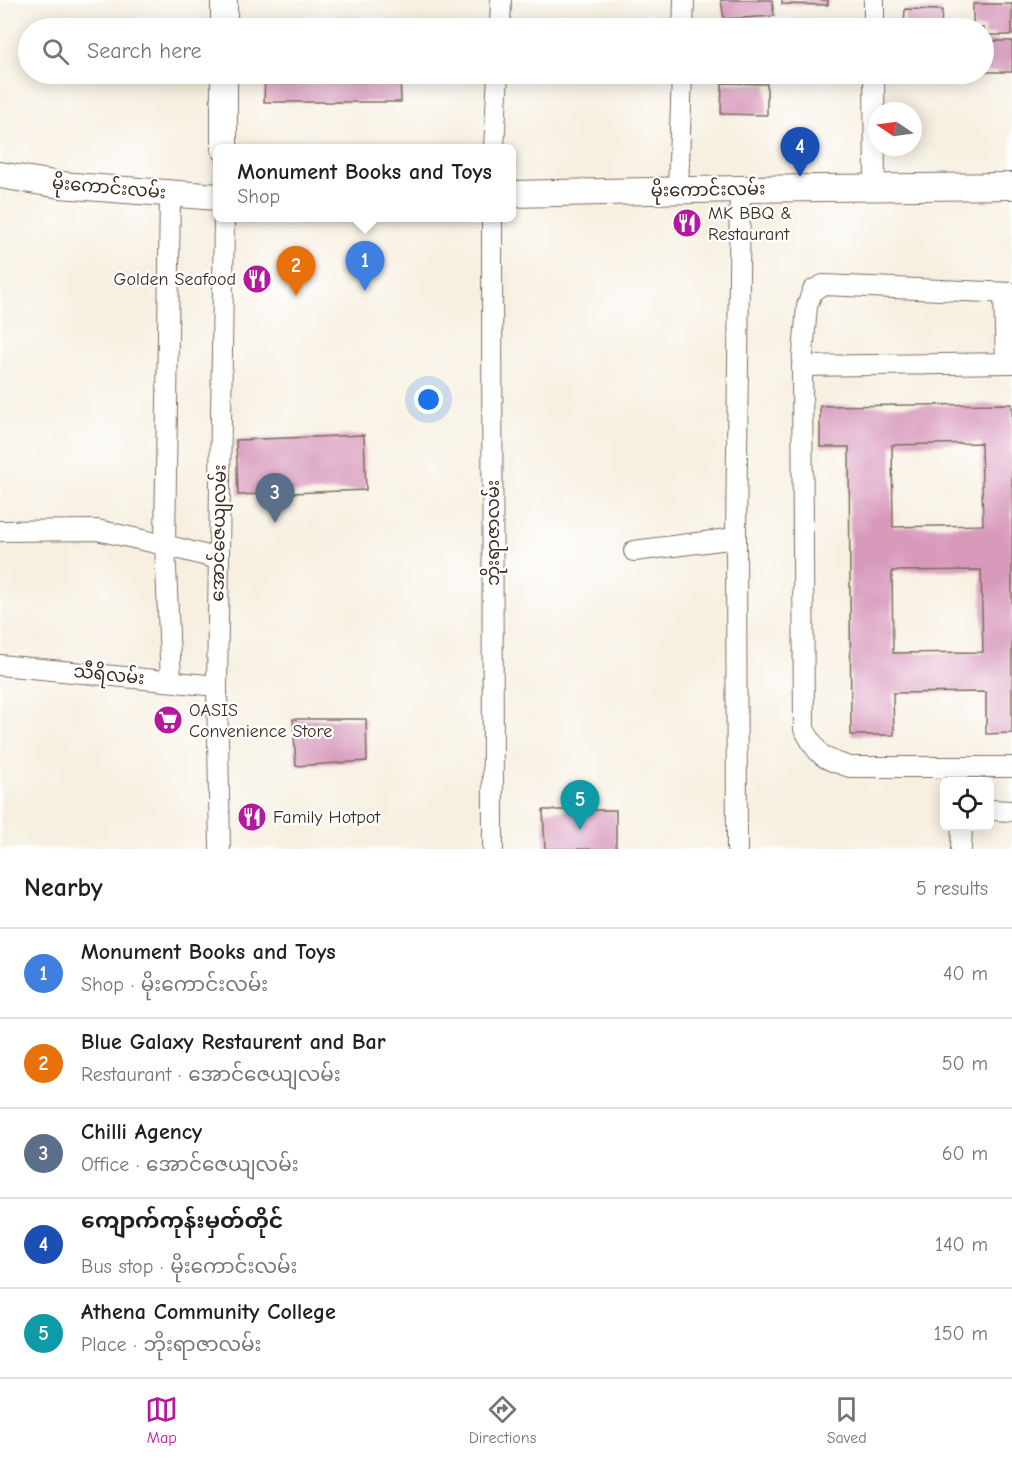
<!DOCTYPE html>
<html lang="en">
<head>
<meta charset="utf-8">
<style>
  body { margin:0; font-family:"Comic Neue","Noto Sans Myanmar",sans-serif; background:#f6f6f6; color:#202124 }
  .controls { position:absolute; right:18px; bottom:18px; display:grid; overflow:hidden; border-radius:9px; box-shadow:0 3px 15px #0003 }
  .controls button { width:54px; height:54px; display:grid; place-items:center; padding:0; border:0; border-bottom:2px solid #e0e0e0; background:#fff; color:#202124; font:30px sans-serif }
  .compass { position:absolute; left:868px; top:102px; width:54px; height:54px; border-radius:50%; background:#fff; box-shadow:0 3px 15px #0003; rotate:283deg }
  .you { position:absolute; left:429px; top:400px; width:21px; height:21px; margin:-15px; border:4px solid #fff; border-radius:50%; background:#1a73e8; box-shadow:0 0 0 9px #1a73e833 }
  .badge { display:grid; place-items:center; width:39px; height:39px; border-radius:50%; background:#b5179e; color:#fff; font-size:20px; font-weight:700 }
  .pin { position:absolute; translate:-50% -50px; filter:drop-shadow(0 2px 3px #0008) }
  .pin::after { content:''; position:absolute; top:32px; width:21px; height:18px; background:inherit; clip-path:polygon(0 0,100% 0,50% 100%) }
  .popup { position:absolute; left:213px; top:144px; width:303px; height:78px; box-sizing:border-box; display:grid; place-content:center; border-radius:9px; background:#fff; filter:drop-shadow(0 2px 4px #0005); font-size:20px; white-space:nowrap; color:#757577 }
  .popup b { font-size:22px; color:#202124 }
  .popup::after { content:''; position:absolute; left:50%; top:100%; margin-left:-12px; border:12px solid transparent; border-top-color:#fff }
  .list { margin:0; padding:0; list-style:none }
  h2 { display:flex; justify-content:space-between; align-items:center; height:78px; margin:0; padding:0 24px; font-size:26px }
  h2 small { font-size:20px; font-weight:400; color:#757577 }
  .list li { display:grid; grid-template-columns:39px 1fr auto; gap:18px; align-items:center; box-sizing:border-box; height:90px; padding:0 24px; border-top:2px solid #e0e0e0 }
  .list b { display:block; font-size:22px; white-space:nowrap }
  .list p { margin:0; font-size:20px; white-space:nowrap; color:#757577 }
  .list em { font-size:20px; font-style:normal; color:#757577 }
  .icon { flex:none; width:33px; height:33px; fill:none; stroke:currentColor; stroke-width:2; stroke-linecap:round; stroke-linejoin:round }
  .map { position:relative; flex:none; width:1012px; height:849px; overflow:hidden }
  .search { position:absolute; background:#fff; box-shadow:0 3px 15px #0003; left:18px; right:18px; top:18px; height:66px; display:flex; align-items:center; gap:15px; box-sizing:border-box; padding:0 21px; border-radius:33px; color:#757577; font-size:22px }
  .sheet { height:528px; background:#fff }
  nav { display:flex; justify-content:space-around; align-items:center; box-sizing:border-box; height:84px; border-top:2px solid #e0e0e0; background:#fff; font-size:16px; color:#757577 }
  nav a { display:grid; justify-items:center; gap:3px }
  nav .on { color:#b5179e }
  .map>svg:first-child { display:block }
  .building { fill:#d899bb; fill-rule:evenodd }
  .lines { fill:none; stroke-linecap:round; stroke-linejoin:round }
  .minor-casing { stroke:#7d6f62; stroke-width:22 }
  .major-casing { stroke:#7d6f62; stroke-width:28 }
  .minor { stroke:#fff; stroke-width:20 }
  .major { stroke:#fff; stroke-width:26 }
  .labels { text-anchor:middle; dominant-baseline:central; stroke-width:4.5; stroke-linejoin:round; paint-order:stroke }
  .street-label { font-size:18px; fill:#3b2a1e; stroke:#fff }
  .poi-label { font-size:18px; fill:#3b2a1e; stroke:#fff; text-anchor:start }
</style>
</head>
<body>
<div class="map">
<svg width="1012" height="849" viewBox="0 0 1012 849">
  <rect width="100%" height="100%" fill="#fff"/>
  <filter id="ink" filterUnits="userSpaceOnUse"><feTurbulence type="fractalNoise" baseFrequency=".0167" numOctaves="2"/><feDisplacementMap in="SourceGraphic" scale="12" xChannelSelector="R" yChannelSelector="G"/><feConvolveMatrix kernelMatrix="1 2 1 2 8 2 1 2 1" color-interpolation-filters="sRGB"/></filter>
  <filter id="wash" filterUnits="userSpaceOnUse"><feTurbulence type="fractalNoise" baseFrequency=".008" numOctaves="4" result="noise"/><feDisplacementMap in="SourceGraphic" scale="24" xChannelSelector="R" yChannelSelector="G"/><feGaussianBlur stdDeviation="1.35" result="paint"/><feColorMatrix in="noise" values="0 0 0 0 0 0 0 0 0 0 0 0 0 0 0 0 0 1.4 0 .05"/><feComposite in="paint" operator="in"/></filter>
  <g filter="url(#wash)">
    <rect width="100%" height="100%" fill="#f7f0e1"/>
    <g id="blocks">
      <g class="building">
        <path d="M721,0h51l2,16 -50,3z"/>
        <path d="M782,0h46v5l-46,-1z"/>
        <path d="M973,4h39v31h-28v-7h-11z"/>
        <path d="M905,9l37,1 -1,18h-37z"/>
        <rect x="984" y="41" width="28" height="31"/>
        <path d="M265,74h135l1,28h-137z"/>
        <path d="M722,83l45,1v31l-46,-1z"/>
        <path d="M1012,404v329l-26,1v-42l-93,1 1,42h-43l-2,-288h-29v-41zM981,443l2,82 -90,2 -1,-82zM981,570l2,82 -90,1 -1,-82z"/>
        <path d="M364,435l2,55 -128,5 -2,-55z"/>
        <path d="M293,719h73l1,42 -71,5z"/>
        <path d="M543,810h73v39h-71z"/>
      </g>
    </g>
  </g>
  <g filter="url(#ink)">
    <use href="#blocks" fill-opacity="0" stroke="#7d6f62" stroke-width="1.5"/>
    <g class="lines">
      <g class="minor-casing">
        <g id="minor">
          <path d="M874,0v28"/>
          <path d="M500,28l1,-28"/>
          <path d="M683,28l1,-28"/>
          <path d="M874,74l1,114"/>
          <path d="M494,148l4,-74"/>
          <path d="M678,190l4,-116"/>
          <path d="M170,194l-5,351 6,136"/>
          <path d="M492,218l1,631"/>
          <path d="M1004,293l2,70"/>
          <path d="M1012,293l-189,-8 -10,5 -6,16 -5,60 2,363c16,28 15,28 46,38h162"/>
          <path d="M802,366l210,-3"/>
          <path d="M0,531l97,-1 68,15 54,14"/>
          <path d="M634,551l102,-13"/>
          <path d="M0,665l217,21"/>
          <path d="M990,810l22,1"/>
          <path d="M220,849l-3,-163 7,-468"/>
          <path d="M737,849l-1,-311 4,-349"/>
          <path d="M961,849l1,-23"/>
        </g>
      </g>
      <g class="major-casing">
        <g id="major">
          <path d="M224,0v28"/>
          <path d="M224,74v74"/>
          <path d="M0,175l60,10 158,12"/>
          <path d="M512,194l228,-5 272,-3"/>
        </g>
      </g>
      <use href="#minor" class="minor"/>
      <use href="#major" class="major"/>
    </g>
  </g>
  <defs>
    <g id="restaurant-disc" transform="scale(1.5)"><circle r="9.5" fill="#b5179e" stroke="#fff"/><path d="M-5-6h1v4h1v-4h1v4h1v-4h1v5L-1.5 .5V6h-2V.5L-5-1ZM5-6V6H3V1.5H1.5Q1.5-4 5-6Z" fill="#fff"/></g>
    <g id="supermarket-disc" transform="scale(1.5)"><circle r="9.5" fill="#b5179e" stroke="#fff"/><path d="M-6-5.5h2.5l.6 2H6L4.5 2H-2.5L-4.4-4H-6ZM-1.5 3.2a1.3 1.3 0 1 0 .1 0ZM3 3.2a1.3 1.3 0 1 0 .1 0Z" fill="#fff"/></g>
  </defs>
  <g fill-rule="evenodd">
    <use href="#restaurant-disc" x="687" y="223"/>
    <use href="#restaurant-disc" x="257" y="279"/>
    <use href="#supermarket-disc" x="168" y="720"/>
    <use href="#restaurant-disc" x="252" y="817"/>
  </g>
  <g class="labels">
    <g class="street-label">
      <text transform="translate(109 188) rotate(5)">မိုးကောင်းလမ်း</text>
      <text transform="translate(708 190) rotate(-1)">မိုးကောင်းလမ်း</text>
      <text transform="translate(219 533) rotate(-89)">အောင်ဇေယျလမ်း</text>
      <text transform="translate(493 533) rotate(-90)">ဘိုးရာဇာလမ်း</text>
      <text transform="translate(109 675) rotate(6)">သီရိလမ်း</text>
    </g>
    <g class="poi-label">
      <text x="708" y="213">MK BBQ &amp;<tspan x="708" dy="21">Restaurant</tspan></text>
      <text x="236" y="279" text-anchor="end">Golden Seafood</text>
      <text x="189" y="710">OASIS<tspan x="189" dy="21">Convenience Store</tspan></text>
      <text x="273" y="817">Family Hotpot</text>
    </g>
  </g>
</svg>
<div class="controls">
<button><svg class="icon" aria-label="locate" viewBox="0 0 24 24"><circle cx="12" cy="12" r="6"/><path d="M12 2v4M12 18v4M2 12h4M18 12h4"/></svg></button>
</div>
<svg class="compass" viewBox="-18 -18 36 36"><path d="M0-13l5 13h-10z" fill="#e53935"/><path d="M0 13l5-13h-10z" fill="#757577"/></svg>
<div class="you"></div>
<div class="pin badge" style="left:365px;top:291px;background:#3f7fe0">1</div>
<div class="popup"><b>Monument Books and Toys</b>Shop</div>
<div class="pin badge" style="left:296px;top:296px;background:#e8710a">2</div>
<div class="pin badge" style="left:275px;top:523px;background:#5c6f8a">3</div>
<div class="pin badge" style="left:800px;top:177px;background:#1a4fb4">4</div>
<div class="pin badge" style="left:580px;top:830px;background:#0f9aa8">5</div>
<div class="search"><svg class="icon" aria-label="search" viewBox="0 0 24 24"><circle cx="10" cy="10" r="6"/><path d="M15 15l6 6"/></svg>Search here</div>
</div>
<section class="sheet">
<h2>Nearby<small>5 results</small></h2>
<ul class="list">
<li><span class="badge" style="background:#3f7fe0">1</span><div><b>Monument Books and Toys</b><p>Shop · မိုးကောင်းလမ်း</p></div><em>40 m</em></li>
<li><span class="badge" style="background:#e8710a">2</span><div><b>Blue Galaxy Restaurent and Bar</b><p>Restaurant · အောင်ဇေယျလမ်း</p></div><em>50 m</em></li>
<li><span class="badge" style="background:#5c6f8a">3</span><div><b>Chilli Agency</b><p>Office · အောင်ဇေယျလမ်း</p></div><em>60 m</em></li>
<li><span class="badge" style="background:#1a4fb4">4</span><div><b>ကျောက်ကုန်းမှတ်တိုင်</b><p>Bus stop · မိုးကောင်းလမ်း</p></div><em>140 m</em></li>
<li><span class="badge" style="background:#0f9aa8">5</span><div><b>Athena Community College</b><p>Place · ဘိုးရာဇာလမ်း</p></div><em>150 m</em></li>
</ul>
</section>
<nav>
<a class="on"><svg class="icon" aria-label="map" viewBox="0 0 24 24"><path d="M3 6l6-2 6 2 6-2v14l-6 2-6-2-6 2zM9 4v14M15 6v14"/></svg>Map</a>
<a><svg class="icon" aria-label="directions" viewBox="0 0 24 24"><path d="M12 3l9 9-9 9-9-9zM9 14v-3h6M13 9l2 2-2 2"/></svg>Directions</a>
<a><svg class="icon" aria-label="saved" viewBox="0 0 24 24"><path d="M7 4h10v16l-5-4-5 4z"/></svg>Saved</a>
</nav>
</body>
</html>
